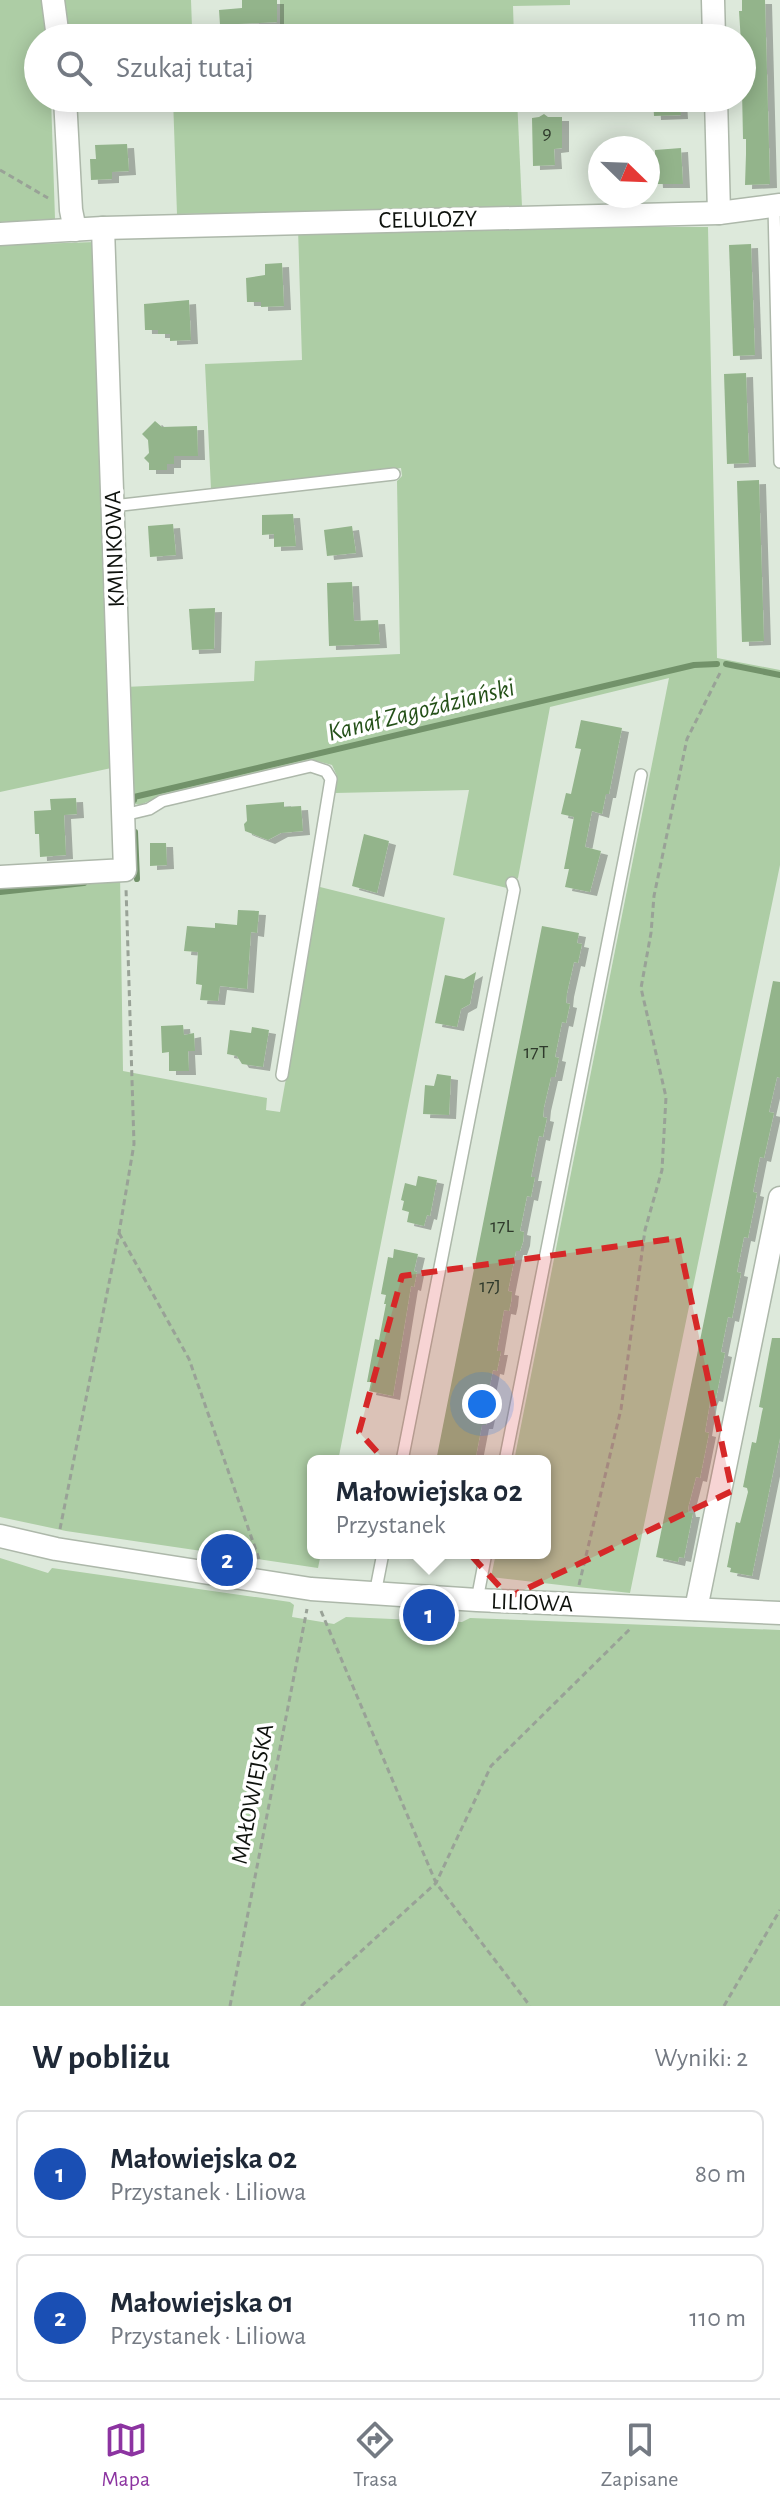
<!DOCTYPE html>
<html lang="pl">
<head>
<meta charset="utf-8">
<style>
  body { margin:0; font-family:"Alegreya Sans",sans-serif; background:#f6f6f7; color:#1f2937 }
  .compass { position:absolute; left:588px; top:136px; width:72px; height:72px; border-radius:50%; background:#fff; box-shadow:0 4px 20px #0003; rotate:113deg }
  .you { position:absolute; left:482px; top:1404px; width:28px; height:28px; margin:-20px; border:6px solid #fff; border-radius:50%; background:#1a73e8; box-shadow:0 0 0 12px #1a73e833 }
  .badge { display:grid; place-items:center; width:52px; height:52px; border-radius:50%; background:#8c34a1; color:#fff; font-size:26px; font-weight:700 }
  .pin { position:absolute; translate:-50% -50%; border:4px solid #fff; box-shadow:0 2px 8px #0006 }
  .popup { position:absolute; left:307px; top:1455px; width:244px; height:104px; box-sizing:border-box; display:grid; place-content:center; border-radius:12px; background:#fff; filter:drop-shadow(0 2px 6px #0005); font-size:26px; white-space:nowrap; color:#747a83 }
  .popup b { font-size:30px; color:#1f2937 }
  .popup::after { content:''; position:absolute; left:50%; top:100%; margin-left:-16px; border:16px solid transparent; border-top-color:#fff }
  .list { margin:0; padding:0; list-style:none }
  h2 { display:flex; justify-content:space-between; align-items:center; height:104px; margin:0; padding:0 32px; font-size:34px }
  h2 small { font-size:26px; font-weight:400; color:#747a83 }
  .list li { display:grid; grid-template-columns:52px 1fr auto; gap:24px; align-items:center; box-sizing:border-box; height:128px; margin:0 16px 16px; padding:0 16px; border:2px solid #e0e1e3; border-radius:12px }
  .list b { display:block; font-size:30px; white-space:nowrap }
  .list p { margin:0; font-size:26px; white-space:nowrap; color:#747a83 }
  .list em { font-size:26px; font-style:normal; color:#747a83 }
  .icon { flex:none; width:44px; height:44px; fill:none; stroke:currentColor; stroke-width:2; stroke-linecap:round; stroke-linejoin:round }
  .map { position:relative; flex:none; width:780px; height:2006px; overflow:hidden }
  .search { position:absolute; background:#fff; box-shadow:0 4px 20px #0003; left:24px; right:24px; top:24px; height:88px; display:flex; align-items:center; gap:20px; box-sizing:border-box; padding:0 28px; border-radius:44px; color:#747a83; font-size:30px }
  .sheet { height:392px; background:#fff }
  nav { display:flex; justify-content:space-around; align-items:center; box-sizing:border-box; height:112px; border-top:2px solid #e0e1e3; background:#fff; font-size:22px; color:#747a83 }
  nav a { display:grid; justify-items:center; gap:4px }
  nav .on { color:#8c34a1 }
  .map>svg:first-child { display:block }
  .green { fill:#adcda5 }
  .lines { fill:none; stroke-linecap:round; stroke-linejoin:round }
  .stream { stroke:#72926a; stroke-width:6 }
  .building { fill:#93b48b; filter:url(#shadow) }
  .service-casing { stroke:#adb8aa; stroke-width:14 }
  .minor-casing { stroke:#adb8aa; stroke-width:25 }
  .path { stroke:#99a297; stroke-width:3; stroke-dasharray:6 4; stroke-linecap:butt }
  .service { stroke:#fff; stroke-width:11 }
  .minor { stroke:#fff; stroke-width:22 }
  .marked { fill:#d62828; fill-opacity:0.2; stroke:#d62828; stroke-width:6; stroke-dasharray:16 10; stroke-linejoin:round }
  .labels { text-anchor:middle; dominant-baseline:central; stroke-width:7; stroke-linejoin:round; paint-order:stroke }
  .number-label { font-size:20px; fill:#2f3a2c }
  .street-label { font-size:24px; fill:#0e120d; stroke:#fff }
  .water-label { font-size:26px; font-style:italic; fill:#255119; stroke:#fff }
</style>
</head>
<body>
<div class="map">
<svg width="780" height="2006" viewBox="0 0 780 2006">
  <defs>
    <filter id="shadow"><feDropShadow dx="7" dy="4" stdDeviation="0" flood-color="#0004"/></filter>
  </defs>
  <rect width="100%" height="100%" fill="#dde9db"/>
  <g class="green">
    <path d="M0,0h47l2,38h-11v60h13l4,121 -55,3z"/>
    <path d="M59,0h132l1,27 88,-1v-26h290v5l-57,1 1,32h-343v-11l-111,1z"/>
    <path d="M173,98h344l5,109 -345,7z"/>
    <path d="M520,227h188l9,431 63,12v195l-150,728 -139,-16 5,-24h49v-92h-31l155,-783 -119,29 -32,171 -11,10 -54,-13 16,-85 -134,3 2,-17 -5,-11 -15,-4 -154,34 -23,10 -10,-2 -5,-116 129,-6 1,-20 145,-7 -3,-173 5,-5 -1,-8 -190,21 -6,-125 97,-4 -4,-132z"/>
    <path d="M96,242l20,525 -116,25v-547z"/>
    <path d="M120,873l3,198 144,27 -1,12 14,2 40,-225 125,31 -107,543h-25v92h8l-3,15 -252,-37 -66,-14v-636z"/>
    <path d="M0,1558l48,15 4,-5 238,34 4,3 -2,12 42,7 12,-7 116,5 8,-4 310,12v376h-780z"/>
  </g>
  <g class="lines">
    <g class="stream">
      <path d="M726,664l54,11"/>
      <path d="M134,800v-3l560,-132 23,-1"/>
      <path d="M135,832l2,47"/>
      <path d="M0,892l84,-9"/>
    </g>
  </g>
  <g class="building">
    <path d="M242,0h35v22l-57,3 -1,-15 23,-2z"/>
    <path d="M742,0h23l5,184 -25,1 1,-31v-15h-3l-1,-49h2l-5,-79h3z"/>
    <path d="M653,98h27l1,17 -27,1z"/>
    <path d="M544,114l4,3h14v31l-8,1 1,16 -22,1 -1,-48 7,-1z"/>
    <path d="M127,144l2,27 -17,1v7l-21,1 -1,-21h6l-1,-14z"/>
    <path d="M681,148l2,36h-27l-1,-15 -6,-5 6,-4v-10z"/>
    <path d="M751,244l4,111 -22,1 -4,-111z"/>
    <path d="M282,263l2,43 -23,1v-5h-14l-1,-24 19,-3v-11z"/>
    <path d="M189,300l2,40 -21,1v-7h-12v-4h-13l-1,-26z"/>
    <path d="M746,373l3,90 -22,1 -3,-90z"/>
    <path d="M155,421l7,6 35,-1 1,30h-24v8h-7v6h-18v-7l-5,-5 5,-5 -1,-13 -6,-6z"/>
    <path d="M759,480l5,161 -22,1 -5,-161z"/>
    <path d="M293,514l3,32 -22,1v-13l-12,1v-20z"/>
    <path d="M173,524l3,31 -26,2 -2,-31z"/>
    <path d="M352,526l4,27 -29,3 -3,-26z"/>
    <path d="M352,582l2,39 24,-1 2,24 -51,2 -2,-63z"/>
    <path d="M215,608l-1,41 -22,1 -3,-41z"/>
    <path d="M581,720l41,8 -13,66h-3l-4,20 -10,-3 -7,36 16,4 -11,41 -25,-5 4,-18h-5l10,-52 -13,-3 5,-21 5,1 10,-45 -6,-1z"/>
    <path d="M76,798l1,16 -13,1 2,40 -26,2 -1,-23h-4l-1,-23 17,-1 -1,-11z"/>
    <path d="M284,802v5l17,-1 2,25 -22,2 -13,7 -23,-9 -1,-7 3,-3 -1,-16z"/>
    <path d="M364,834l25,7 -12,52 -25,-7z"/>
    <path d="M150,843h16l1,22 -17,1z"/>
    <path d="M238,910l21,1 -2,22 -6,-1 -4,57 -27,-3 -2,15 -18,-1 2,-15 -6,-1 2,-32 -14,-1 3,-25 28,2v-5l22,2z"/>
    <path d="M542,926l37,7 -2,10 5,1 -4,19 -4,-1 -7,31 -1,10 4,1 -4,19 -4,-1 -7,35 4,1 -4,19h-4l-7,30 -1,10 4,1 -2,9 -2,10 -4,-1 -8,41h4l-4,20 -4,-1 -7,35 4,1 -1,10 -3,9h-4l-8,40 4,1 -1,10 -2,9 -5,-1 -7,41h4l-4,20 -4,-1 -7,35 4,1 -2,10 -2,9h-4l-7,36h-39z"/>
    <path d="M476,972l-6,32 -9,5 -4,18 -22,-4 10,-48 19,4z"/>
    <path d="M773,981l7,1v96l-3,-1 -8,35 5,1 -10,45 -4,-1 -7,35 4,1 -9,45 -4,-1 -7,35 4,1 -9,45 -4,-1 -7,35 4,1 -9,45 -4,-1 -2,5 -5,30 4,1 -9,45 -4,-1 -8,31 1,5h4l-9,45 -5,-1 -1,5 -22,-5z"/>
    <path d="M183,1025l1,10 10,-2 1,18h-7l1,20h-20v-19l-7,1 -1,-27z"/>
    <path d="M252,1027l17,3 -6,37 -21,-3 -5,-8 -10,-2 3,-24 21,3z"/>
    <path d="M437,1074l14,2 -2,39 -26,-1 2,-29 9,1z"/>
    <path d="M418,1176l19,4 -7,36 -3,-1 -3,11 -17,-4 2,-10 -7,-2 2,-9 -3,-1 4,-17 11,3z"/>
    <path d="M394,1249l24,5 -4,17 3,1 -3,15 -3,-1 -18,110 -24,-5 2,-9h-4l8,-43 4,1 7,-36h-2l2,-9 -5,-1 7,-37 5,1z"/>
    <path d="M772,1338h8v100l-28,138 -22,-4 1,-4 -4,-1 9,-45 4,1 8,-31 -1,-4 -4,-1 9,-45 4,1 6,-31 1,-4 -4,-1z"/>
  </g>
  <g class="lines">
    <g class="service-casing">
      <g id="service">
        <path d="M774,206l6,256"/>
        <path d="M113,506l281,-32"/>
        <path d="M124,815l25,-6 13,-8 149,-35 15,5 5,8 -49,296"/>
        <path d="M402,1461l112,-571 -2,-7"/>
        <path d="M505,1461l136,-686"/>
        <path d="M375,1594l8,-41"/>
        <path d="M477,1600l9,-47"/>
      </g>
    </g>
    <g class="minor-casing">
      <g id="minor">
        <path d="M53,0l5,38"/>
        <path d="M713,0l1,38"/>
        <path d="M65,98l6,112 4,20"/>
        <path d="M716,98l3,115"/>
        <path d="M0,234l103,-6 616,-15 61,-8"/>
        <path d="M0,877l125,-7 -22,-642"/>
        <path d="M0,1536l56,13 255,40 166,11 303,13"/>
        <path d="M696,1609l84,-411"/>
      </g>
    </g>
    <g class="path">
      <path d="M0,170l48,28"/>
      <path d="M119,1233l70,126 70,200"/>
      <path d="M60,1529l59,-296 15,-89 -8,-256"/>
      <path d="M579,1585l42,-176 24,-179 17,-60 4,-73 -25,-109 10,-55 3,-37 33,-157 33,-66"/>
      <path d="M321,1611l115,272 94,123"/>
      <path d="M230,2006l77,-397"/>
      <path d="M301,2006l135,-123 55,-117 140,-138"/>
      <path d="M724,2006l56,-96"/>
    </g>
    <use href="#service" class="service"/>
    <use href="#minor" class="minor"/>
  </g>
  <path class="marked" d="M678,1238l54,253 -223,106 -150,-165 43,-156z"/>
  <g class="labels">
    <g class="number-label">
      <text x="547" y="133">9</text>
      <text x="536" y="1052">17T</text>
      <text x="502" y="1226">17L</text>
      <text x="490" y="1286">17J</text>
    </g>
    <g class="street-label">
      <text transform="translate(428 220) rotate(-1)">CELULOZY</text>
      <text transform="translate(115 549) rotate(-92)">KMINKOWA</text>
      <text transform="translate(532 1603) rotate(2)">LILIOWA</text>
      <text transform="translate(253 1794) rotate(-79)">MAŁOWIEJSKA</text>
    </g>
    <g class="water-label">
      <text transform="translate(421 710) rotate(-14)">Kanał Zagoździański</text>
    </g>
  </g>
</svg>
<svg class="compass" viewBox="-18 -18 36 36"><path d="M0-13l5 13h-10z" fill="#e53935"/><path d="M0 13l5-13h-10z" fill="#747a83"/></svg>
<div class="you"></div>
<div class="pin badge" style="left:429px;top:1615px;background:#1a4fb4">1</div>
<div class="popup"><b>Małowiejska 02</b>Przystanek</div>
<div class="pin badge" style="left:227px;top:1560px;background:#1a4fb4">2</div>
<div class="search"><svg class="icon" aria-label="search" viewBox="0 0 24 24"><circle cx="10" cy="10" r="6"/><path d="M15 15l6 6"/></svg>Szukaj tutaj</div>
</div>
<section class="sheet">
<h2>W pobliżu<small>Wyniki: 2</small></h2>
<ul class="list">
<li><span class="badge" style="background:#1a4fb4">1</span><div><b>Małowiejska 02</b><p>Przystanek · Liliowa</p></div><em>80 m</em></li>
<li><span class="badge" style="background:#1a4fb4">2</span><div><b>Małowiejska 01</b><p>Przystanek · Liliowa</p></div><em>110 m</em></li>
</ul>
</section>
<nav>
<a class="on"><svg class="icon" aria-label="map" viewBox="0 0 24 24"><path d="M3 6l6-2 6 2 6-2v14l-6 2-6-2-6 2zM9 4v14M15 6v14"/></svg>Mapa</a>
<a><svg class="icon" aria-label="directions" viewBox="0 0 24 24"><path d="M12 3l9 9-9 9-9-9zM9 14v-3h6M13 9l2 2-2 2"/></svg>Trasa</a>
<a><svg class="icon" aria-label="saved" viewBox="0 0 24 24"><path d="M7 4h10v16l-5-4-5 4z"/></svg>Zapisane</a>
</nav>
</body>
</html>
